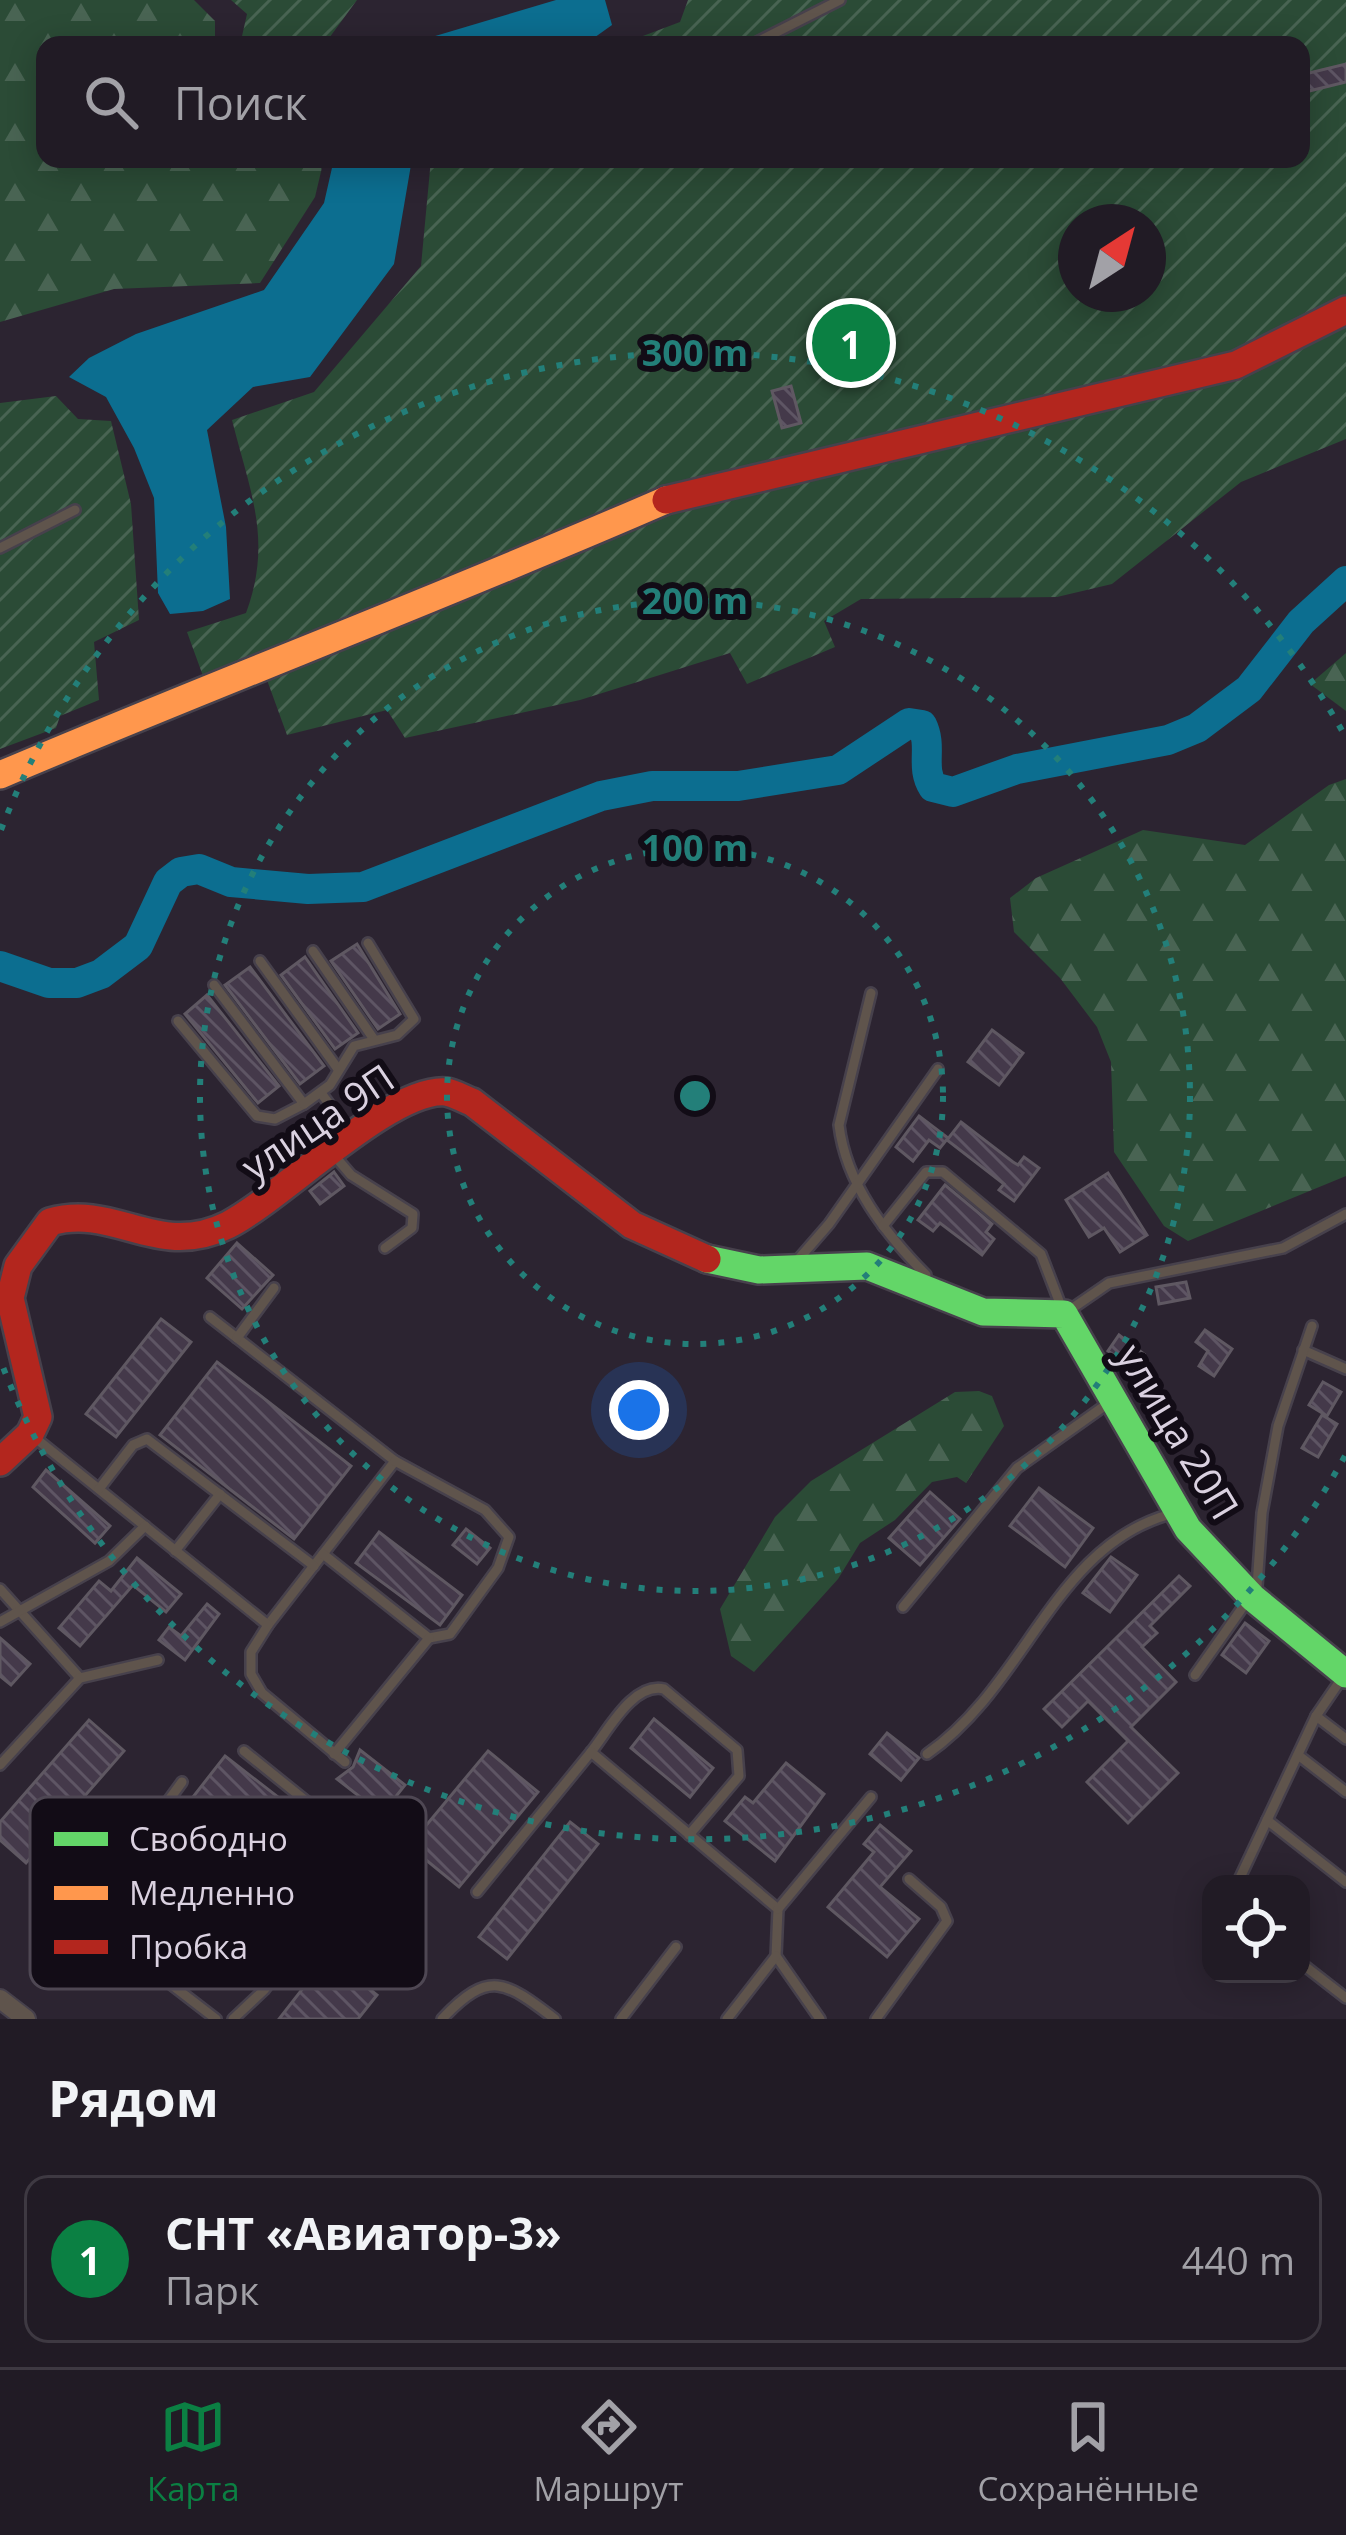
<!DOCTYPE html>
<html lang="ru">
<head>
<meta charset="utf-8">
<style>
  body { margin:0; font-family:"Open Sans",sans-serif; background:#2d2832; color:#f1f3f6 }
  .controls { position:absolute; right:36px; bottom:36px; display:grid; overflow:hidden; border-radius:24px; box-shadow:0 6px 30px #0003 }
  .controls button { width:108px; height:108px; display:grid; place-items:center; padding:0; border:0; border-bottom:3px solid #3e3942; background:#211b25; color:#f1f3f6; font:60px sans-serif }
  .compass { position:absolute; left:1058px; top:204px; width:108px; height:108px; border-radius:50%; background:#211b25; box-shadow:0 6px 30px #0003; rotate:36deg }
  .you { position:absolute; left:639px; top:1410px; width:42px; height:42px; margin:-30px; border:9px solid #fff; border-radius:50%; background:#1a73e8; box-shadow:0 0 0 18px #1a73e833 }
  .badge { display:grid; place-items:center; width:78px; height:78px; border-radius:50%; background:#0b8043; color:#fff; font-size:39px; font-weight:700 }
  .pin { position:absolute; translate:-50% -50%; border:6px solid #fff; box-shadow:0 3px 12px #0006 }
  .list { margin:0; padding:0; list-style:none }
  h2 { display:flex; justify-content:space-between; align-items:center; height:156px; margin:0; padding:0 48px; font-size:51px }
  h2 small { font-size:39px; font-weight:400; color:#a2a1a7 }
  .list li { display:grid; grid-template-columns:78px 1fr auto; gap:36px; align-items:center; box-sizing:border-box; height:168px; margin:0 24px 24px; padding:0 24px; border:3px solid #3e3942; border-radius:24px }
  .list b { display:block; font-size:45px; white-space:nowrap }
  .list p { margin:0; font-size:39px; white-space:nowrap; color:#a2a1a7 }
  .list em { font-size:39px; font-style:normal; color:#a2a1a7 }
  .icon { flex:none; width:66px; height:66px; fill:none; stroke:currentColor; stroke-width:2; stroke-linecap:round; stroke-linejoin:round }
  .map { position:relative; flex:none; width:1346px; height:2019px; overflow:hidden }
  .search { position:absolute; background:#211b25; box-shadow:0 6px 30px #0003; left:36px; right:36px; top:36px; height:132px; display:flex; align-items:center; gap:30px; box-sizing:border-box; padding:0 42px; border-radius:24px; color:#a2a1a7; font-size:45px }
  .sheet { height:348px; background:#211b25 }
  nav { display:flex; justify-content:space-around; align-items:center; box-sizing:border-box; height:168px; border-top:3px solid #3e3942; background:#211b25; font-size:33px; color:#a2a1a7 }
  nav a { display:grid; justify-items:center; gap:6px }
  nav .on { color:#0b8043 }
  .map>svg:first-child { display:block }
  .forest { fill:url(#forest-firs) }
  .garden { fill:url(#garden-furrows); fill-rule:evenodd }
  .water { fill:#0c6e90 }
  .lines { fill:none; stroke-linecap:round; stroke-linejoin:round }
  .river { stroke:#0c6e90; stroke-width:30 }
  .building { fill:url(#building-back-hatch); stroke:#5f5862; stroke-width:3 }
  .lane-casing { stroke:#47414c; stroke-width:14 }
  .street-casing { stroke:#47414c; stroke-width:22 }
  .fast-casing { stroke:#47414c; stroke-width:32 }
  .slow-casing { stroke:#47414c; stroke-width:32 }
  .jam-casing { stroke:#47414c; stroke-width:32 }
  .lane { stroke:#5f544c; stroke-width:9 }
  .street { stroke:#5f544c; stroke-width:18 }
  .fast { stroke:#63d668; stroke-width:27 }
  .slow { stroke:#ff974d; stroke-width:27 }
  .jam { stroke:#b3261e; stroke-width:27 }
  .ring { fill:none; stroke:#237f79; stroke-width:6; stroke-dasharray:6 12 }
  .labels { text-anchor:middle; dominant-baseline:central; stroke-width:12; stroke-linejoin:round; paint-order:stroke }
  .street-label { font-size:39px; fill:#dad1e0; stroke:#120c16 }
  .key { fill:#120c16; stroke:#4e4753; stroke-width:3 }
  .key-label { font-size:33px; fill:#dad1e0 }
  .centre { fill:#237f79; stroke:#120c16; stroke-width:6 }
  .ring-label { font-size:36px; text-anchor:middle; font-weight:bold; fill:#237f79; stroke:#120c16; stroke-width:12; stroke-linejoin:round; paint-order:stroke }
</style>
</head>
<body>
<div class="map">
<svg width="1346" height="2019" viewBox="0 0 1346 2019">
  <defs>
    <pattern id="forest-firs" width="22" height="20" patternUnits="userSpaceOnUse" patternTransform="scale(3)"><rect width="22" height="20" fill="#2b4b36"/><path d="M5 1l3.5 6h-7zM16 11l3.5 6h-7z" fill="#496453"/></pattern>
    <pattern id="garden-furrows" width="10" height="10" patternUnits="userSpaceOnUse" patternTransform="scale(3)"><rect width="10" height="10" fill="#2b4b36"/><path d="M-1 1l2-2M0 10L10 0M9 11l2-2" fill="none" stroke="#496453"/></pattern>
    <pattern id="building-back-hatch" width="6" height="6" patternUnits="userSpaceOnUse" patternTransform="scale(3)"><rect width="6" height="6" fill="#44394a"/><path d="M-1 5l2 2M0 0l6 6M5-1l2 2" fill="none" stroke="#5e5564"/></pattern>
  </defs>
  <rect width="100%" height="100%" fill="#2c2431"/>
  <g class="forest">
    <path d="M0,0h194l21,21v24h-170v114h279l-9,38 -55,86 -146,6 -114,33z"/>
    <path d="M1346,653v58l-36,-27z"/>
    <path d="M1346,779v397l-158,65 -24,-15 -50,-74 -3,-90 -14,-35 -37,-49 -46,-46 -4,-34 26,-20 107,-48 102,15 84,-60z"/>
    <path d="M979,1391l13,5 12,30 -38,57 -9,-6 -25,5 -37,38 -35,23 -22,36 -84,93 -23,-16 -11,-47 55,-92 36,-36 144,-89z"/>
  </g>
  <g class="garden">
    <path d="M231,0h126l-33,45h-84l7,-31z"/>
    <path d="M688,0h658v439l-105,43 -129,102 -55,13 -196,2 -37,22 11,26 -88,37 -17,-31 -150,47 -175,38 -18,-28 -100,25 -20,-55 -56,18 -24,-66 59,-19c27,-73 4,-121 -14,-193l82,-28 107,-126 10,-107h870v-114h-682l61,-23zM1076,222h72v72h-72z"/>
    <path d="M56,396l22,23 33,2 20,83 8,116 -45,22 5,58 -39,16 -4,12 -56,21v-346z"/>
  </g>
  <g class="water">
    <path d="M556,0h49l7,25 -28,20h-179z"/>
    <path d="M334,159h78l-18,105 -84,113 -57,10 -46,43 19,97 4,72 -27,12 -33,3 -12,-21 -4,-95 -20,-50 -28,-51 -37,-20 20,-19 47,-24 128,-44 60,-87z"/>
  </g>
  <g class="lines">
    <path class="river" d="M0,966l49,17h28l24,-9 37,-28 30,-64 13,-10 18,-3 32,13 77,7 55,-2 238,-91 51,-10h86l100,-16 71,-47 13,2c11,22 -2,42 11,62l20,5 64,-23 151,-29 29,-12 52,-39 52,-67 45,-41"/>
  </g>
  <g class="building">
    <path d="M1346,64v18l-45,11v-18z"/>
    <path d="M791,386l10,37 -19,5 -10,-37z"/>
    <path d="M357,944l43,70 -22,15 -47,-68z"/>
    <path d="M305,957l53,76 -23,16 -54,-74z"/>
    <path d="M250,967l74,99 -24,18 -75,-99z"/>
    <path d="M207,995l72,91 -21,17 -73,-89z"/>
    <path d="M992,1030l31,23 -24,32 -31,-23z"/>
    <path d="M919,1116l29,22 -8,10 -11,-8 -16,21 -17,-14z"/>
    <path d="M961,1122l52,40 5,3 6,-8 15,11 -25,33 -15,-11 5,-6 -57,-44z"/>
    <path d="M334,1172l10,14 -24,18 -10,-13z"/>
    <path d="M1108,1173l39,62 -27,17 -16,-24 -15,9 -23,-37z"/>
    <path d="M945,1185l47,39 -6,8 8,7 -12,16 -42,-32 -7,8 -15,-11z"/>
    <path d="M237,1243l36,32 -31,34 -35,-31z"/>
    <path d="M1186,1282l4,16 -31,6 -3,-17z"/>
    <path d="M161,1319l30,23 -75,95 -30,-23z"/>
    <path d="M1205,1330l27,19 -18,27 -15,-10 9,-15 -12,-9z"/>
    <path d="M1119,1335l25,19 -11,15 -25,-18z"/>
    <path d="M217,1362l134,104 -57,73 -134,-104z"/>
    <path d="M1323,1382l18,10 -14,24 -18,-11z"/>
    <path d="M1322,1415l15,9 -19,33 -16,-9z"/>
    <path d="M46,1470l64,56 -15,17 -62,-56z"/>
    <path d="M1039,1488l54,40 -28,39 -55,-41z"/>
    <path d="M930,1492l30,27 -40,46 -31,-27z"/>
    <path d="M466,1529l24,19 -13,16 -24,-19z"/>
    <path d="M379,1532l83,63 -22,30 -84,-62z"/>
    <path d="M1111,1557l26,18 -27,37 -27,-19z"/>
    <path d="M137,1558l44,36 -15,18 -33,-27 -53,61 -21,-18 40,-47 12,10z"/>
    <path d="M1179,1576l11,10 -40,40 7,7 -15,14 34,35 -45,45 47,46 -50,50 -41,-41 41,-41 -40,-40 -26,26 -18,-18z"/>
    <path d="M207,1604l12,10 -34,46 -26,-20 10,-13 12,9z"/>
    <path d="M1245,1623l24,18 -23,32 -24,-18z"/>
    <path d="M0,1638l30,26 -19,21 -11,-9z"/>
    <path d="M654,1719l59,49 -23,29 -59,-49z"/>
    <path d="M89,1720l35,31 -98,112 -26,-23v-18z"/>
    <path d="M887,1733l32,25 -18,22 -31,-26z"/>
    <path d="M360,1750l45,35 -23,29 -45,-35 16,-12z"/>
    <path d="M488,1751l50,41 -79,95 -50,-41z"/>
    <path d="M225,1756l120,93 -57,74 -120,-94z"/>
    <path d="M786,1763l38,31 -49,67 -50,-40 20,-24 8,6z"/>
    <path d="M570,1822l28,22 -91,115 -28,-22z"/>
    <path d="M880,1825l31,26 -31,36 39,32 -32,38 -59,-50 46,-55 -10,-8z"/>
    <path d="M328,1956l49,39 -19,24h-79z"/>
  </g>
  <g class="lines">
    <g class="lane-casing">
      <g id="lane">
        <path d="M751,45l89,-45"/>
        <path d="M0,548l75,-38"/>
        <path d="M313,951l60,87"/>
        <path d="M260,961l78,108"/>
        <path d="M871,993l-32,132c7,59 46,108 87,150"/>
        <path d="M178,1021l79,95 18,3 29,-15 -90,-119"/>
        <path d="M321,1093l29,39"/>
        <path d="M304,1104l26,-19 24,-39 43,-11 17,-16 -46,-76"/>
        <path d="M333,1154l18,21 62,39 -1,14 -27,20"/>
        <path d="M883,1226l43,-54h17l98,82 23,60 45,-31 174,-35 63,-34"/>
        <path d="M796,1262l33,-38 109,-155"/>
        <path d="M210,1317l185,144 -127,164"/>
        <path d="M237,1338l37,-50"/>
        <path d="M1303,1350l43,19"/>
        <path d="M34,1437l234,188 -17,27v22l11,19 83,69"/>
        <path d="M99,1489l34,-44 14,-6 167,127"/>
        <path d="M175,1551l45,-57"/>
        <path d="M323,1554l106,84 21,-4 48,-66 11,-31 -24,-27 -90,-49"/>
        <path d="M0,1589l80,89"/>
        <path d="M903,1607l114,-139 93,-66"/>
        <path d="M0,1622l109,-61 36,-35"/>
        <path d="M1195,1675l62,-88 5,-74 16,-87 34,-100"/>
        <path d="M1316,1716l30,23"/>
        <path d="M591,1752c17,-21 42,-70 73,-63l73,61 2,26 -50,59"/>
        <path d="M334,1754l95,-116"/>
        <path d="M927,1754c100,-69 127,-209 244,-240"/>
        <path d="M1298,1755l48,37"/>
        <path d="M0,1765l80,-87 78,-18"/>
        <path d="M182,1782l-92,126 8,20 118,91"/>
        <path d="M1267,1820l79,62"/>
        <path d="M142,1834l152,118"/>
        <path d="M1237,1884l79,-168 26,-38"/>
        <path d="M477,1892l114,-140 187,157 -2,47 44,63"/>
        <path d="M778,1909l93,-112"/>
        <path d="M1301,1963l45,35"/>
        <path d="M233,2019l31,-29 99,-132 -6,-16 -113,-91"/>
        <path d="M442,2019c47,-50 63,-38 113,0"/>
        <path d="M621,2019l55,-72"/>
        <path d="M727,2019l49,-63"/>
        <path d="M876,2019l71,-98 -6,-14 -32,-28"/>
      </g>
    </g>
    <g class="street-casing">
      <path id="street" d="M0,1999l26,20"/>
    </g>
    <g class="fast-casing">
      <path id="fast" d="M707,1259l52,11 108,-4 116,46 81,2 124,215 65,69 93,76"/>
    </g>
    <g class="slow-casing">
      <path id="slow" d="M0,775c221,-94 446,-179 666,-275"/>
    </g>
    <g class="jam-casing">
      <g id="jam">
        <path d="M666,500l570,-135 110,-55"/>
        <path d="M0,1462l30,-28 8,-17 -28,-119 8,-32 32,-44c66,-19 107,38 178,3 53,-27 163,-138 218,-133 8,1 19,8 26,10l160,123 75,34"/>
      </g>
    </g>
    <use href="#lane" class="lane"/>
    <use href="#street" class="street"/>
    <use href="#fast" class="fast"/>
    <use href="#slow" class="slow"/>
    <use href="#jam" class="jam"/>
  </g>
  <g class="ring">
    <circle cx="695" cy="1096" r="248"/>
    <circle cx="695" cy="1096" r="495"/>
    <path d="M1345 1456A743 743 0 0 1 1 1362M1 830A743 743 0 0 1 1345 736"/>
  </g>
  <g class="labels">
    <g class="street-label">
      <text transform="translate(317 1121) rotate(-34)">улица 9П</text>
      <text transform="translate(1179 1431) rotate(59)">улица 20П</text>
    </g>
  </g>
  <rect x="30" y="1797" width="396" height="192" rx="18" class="key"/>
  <rect x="54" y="1832" width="54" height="14" fill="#63d668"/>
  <rect x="54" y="1886" width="54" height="14" fill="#ff974d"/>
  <rect x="54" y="1940" width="54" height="14" fill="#b3261e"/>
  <g class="key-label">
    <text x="129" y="1851">Свободно</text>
    <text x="129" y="1905">Медленно</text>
    <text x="129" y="1959">Пробка</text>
  </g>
  <circle cx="695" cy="1096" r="18" class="centre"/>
  <g class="ring-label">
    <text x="695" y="366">300 m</text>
    <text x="695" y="614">200 m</text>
    <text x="695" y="861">100 m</text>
  </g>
</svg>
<div class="controls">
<button><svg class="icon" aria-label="locate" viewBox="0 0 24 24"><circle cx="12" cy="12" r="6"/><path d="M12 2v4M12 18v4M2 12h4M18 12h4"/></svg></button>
</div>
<svg class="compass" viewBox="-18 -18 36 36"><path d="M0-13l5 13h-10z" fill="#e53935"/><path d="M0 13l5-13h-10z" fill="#a2a1a7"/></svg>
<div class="you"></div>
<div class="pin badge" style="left:851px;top:343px">1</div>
<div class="search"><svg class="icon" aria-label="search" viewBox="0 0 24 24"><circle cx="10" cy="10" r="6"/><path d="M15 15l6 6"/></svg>Поиск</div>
</div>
<section class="sheet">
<h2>Рядом<small></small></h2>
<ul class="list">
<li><span class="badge">1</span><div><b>СНТ «Авиатор-3»</b><p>Парк</p></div><em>440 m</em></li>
</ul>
</section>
<nav>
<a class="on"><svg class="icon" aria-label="map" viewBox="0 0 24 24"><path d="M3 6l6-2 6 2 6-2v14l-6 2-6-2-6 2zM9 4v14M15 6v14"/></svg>Карта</a>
<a><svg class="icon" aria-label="directions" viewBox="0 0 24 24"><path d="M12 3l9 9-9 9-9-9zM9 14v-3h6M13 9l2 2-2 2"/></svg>Маршрут</a>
<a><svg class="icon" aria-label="saved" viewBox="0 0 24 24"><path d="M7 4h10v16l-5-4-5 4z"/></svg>Сохранённые</a>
</nav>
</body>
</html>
